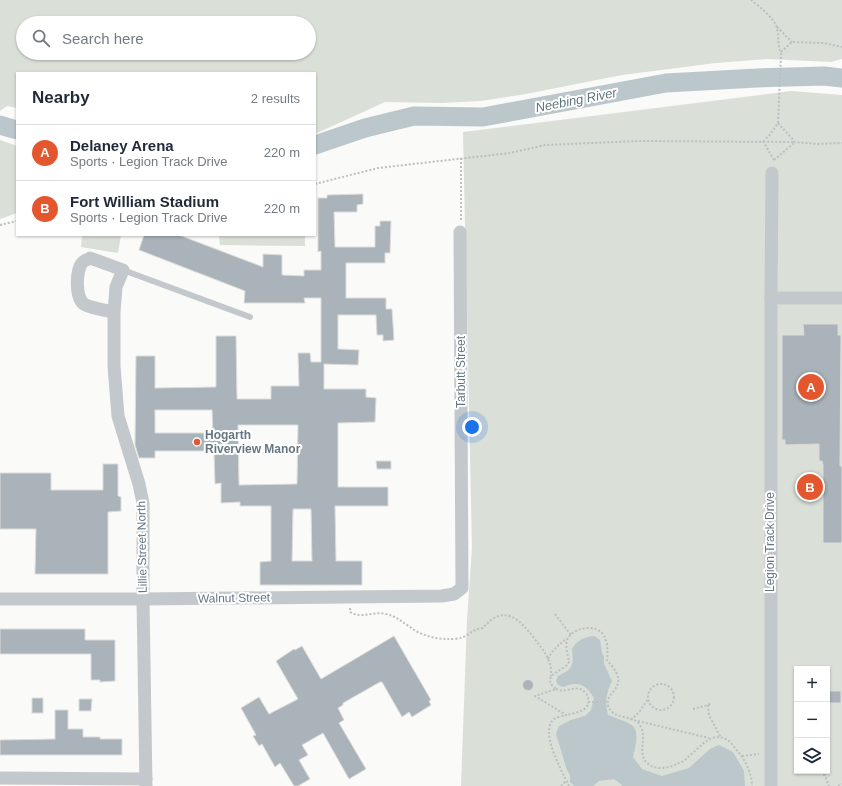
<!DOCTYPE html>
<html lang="en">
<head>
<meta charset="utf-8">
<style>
  body { margin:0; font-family:Helvetica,sans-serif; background:#f2f2f3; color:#1f2937 }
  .controls { position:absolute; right:12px; bottom:12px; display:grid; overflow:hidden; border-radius:0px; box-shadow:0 1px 3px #0004 }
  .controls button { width:36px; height:36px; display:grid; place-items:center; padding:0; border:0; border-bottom:1px solid #e0e1e3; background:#fff; color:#1f2937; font:20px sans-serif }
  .you { position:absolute; left:472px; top:427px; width:14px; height:14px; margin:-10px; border:3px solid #fff; border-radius:50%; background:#1a73e8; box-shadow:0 0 0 6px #1a73e833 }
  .badge { display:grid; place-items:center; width:26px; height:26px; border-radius:50%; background:#e4572e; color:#fff; font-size:13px; font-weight:700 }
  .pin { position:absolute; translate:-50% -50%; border:2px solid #fff; box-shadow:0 1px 4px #0006 }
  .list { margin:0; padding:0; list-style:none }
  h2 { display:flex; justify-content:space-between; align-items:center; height:52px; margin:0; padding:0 16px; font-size:17px }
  h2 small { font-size:13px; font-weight:400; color:#747a83 }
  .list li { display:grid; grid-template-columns:26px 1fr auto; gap:12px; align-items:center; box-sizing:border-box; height:56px; padding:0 16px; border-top:1px solid #e0e1e3 }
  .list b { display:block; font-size:15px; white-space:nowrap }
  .list p { margin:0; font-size:13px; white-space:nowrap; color:#747a83 }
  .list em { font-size:13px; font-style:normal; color:#747a83 }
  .icon { flex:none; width:22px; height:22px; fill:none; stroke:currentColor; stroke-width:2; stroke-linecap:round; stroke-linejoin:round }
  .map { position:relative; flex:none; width:842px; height:786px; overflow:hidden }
  .search { position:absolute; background:#fff; box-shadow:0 1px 3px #0004; left:16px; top:16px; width:300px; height:44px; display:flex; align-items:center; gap:10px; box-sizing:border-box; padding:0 14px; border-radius:22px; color:#747a83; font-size:15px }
  .panel { position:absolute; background:#fff; box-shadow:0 1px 3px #0004; left:16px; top:72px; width:300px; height:164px; border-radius:0px }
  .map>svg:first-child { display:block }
  .green { fill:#dadfd7; fill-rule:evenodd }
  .water { fill:#bbc7cb }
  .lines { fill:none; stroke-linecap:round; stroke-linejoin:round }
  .river { stroke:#bbc7cb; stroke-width:19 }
  .building { fill:#aab3b9; stroke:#dcdcda; fill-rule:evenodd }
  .path { stroke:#bbbfc2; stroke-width:2; stroke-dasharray:2 2; stroke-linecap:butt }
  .service { stroke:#c3c8cc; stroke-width:6 }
  .minor { stroke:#c3c8cc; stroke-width:13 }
  .poi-dot { fill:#e4572e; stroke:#fff; stroke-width:1.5 }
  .labels { text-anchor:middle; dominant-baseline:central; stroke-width:4; stroke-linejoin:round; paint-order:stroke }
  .street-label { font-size:12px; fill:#657683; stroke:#fff }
  .poi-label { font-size:12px; font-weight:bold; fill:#657683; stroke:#fff; text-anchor:start }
  .water-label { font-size:13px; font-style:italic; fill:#60757c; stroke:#fff }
</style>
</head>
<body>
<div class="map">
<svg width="842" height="786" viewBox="0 0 842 786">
  <rect width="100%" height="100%" fill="#fafaf8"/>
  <g class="green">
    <path d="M0,0h842v59l-11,3 -63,-3 -52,4 -94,12 -96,19 -45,7 -41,2 -55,-1 -70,32v-61h-298v35l-10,-2 -7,5zM23,23h286v30h-286z"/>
    <path d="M791,91l51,4v691h-381l6,-166 5,-72 -9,-416zM797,669h30v102h-30z"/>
    <path d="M0,140l17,6v67l-17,6z"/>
    <path d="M82,235h39l-3,18 -37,-6z"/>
    <path d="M219,235h86v11l-85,-1z"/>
  </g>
  <path class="water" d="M594,636l6,4 2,13 2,4v7l8,17c-6,13 -7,20 -4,34 7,3 15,5 22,9 11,5 5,24 3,33l9,12 20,7 27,-8 21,-19 9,-4 14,7 11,19 1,15h-123l-1,-2 -7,-5 -15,2 -6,5h-19l-4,-4v-7l-3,-5 -11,-36 3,-8 12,-6 14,-4 6,-6 3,-12c-9,-14 -15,-17 -31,-11l-5,-2 -2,-4 2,-5c15,-7 16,-11 14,-27 5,-9 12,-12 22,-13z"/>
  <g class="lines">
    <g class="river">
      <path d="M0,125l17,5"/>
      <path d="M315,145l50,-17 49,-12 69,1 183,-34 91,-5 67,-2 18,2"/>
    </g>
  </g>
  <g class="building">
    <path d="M363,194v10l-6,1v7h-23l1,35h40v-21h5v-5h11l-1,32h-5v10h-39v35h40v11h6l2,31 -11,1v-6h-6l-1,-20h-38v34l21,1 -1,15 -34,-1v25h42v8l10,1 -1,24 -37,1v64h50v19h-53l1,55h26v24h-102v-23l11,-1v-55h-31v-4l-19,1v-20l-6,1 -1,-33h-59v7h-16l-4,-13 1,-89h19v32l61,-1v-51h20l1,63h34v-13h28l-1,-33h12l1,9h10v-64h-17l1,5h-61l1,-12 -106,-41 5,-15h35l84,32v-13l19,1v20l22,1v-6h17v-19l-3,1v-54h9v-3zM155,410h57l1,23h-58zM238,425h60l-1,59 -58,1zM293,509h18l1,52h-20z"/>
    <path d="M803,324h35v11h3l-1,131h2v77h-19v-78l-1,-4h-3v-17l-34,1v-5h-3v-105h22z"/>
    <path d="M376,461h15v8h-14z"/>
    <path d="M103,464h15v32l3,1v14l-13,1v62h-73l1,-45h-36v-56h51v17h52z"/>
    <path d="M0,629h85v11h30v41l-15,1v-2h-9v-26h-91z"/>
    <path d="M394,636l37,64 -2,1 2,4 -19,12 -3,-5 -7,5 -20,-35h-2l-37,21v2l-5,3 6,12 -5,3 27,46 -17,10 -26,-46 -21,12 6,10 -9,5 11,19 -12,7h-4l-14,-23 -5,4 -13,-23 -3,2 -6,-10 3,-1 -15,-27 18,-11 10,17 29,-15 -22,-38 18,-12 1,1 7,-4 19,33z"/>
    <circle cx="528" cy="685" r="5.5"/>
    <rect x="827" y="691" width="14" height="12"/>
    <rect x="32" y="698" width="11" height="15"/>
    <path d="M79,699h13l-1,12h-12z"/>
    <path d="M55,710h13v19h15v8h17v2h22v16h-122v-15l55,-1z"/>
  </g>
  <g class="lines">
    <g class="path">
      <path d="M751,0c8,6 24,19 26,28 2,10 0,15 4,26l-3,69 -9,13 -5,4"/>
      <path d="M777,27l15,15"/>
      <path d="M781,52l1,-1 10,-9 32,1 18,4"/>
      <path d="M778,123l17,19 22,2 25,-1"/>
      <path d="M763,141l11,19v2"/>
      <path d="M461,158v63"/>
      <path d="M774,160l20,-17"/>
      <path d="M315,184l63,-16 132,-15 35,-8 94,-4 156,1"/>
      <path d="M0,225l17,-4"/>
      <path d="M350,608v4c11,7 23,-1 36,2 10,2 16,8 24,13 10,8 25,12 38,12 4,0 11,0 15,-2 9,-4 8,-7 20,-9 21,-25 36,-9 51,10 10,14 18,21 17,38"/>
      <path d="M555,614l16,21"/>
      <path d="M548,659c5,-10 11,-14 19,-21"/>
      <circle cx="661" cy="697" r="13"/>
      <path d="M556,689c9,4 16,-2 24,0 3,1 6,4 7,6 7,15 -11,18 -21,20"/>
      <path d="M588,702h15l5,-1"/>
      <path d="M708,705l1,10 12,23"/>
      <path d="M693,709l15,-4 4,-2"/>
      <path d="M631,720l9,-9 8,-12"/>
      <path d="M638,721l71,17"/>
      <path d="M794,755h3"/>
      <path d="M742,756l17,-2"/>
      <path d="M821,771l4,5 4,10"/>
      <path d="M561,786l5,-5"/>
      <path d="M569,786c-7,-15 -30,-54 -15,-67 3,-2 9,-3 12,-4l-31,-19 21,-7c-5,-4 -7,-6 -5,-13l15,-10 3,-4c-1,-7 -4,-15 -2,-22 4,-11 26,-17 35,-7 6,7 6,18 5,27 3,4 7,8 9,12 9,17 -11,21 -8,33 5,17 27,8 33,22 7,14 -8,32 13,40 5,2 13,1 18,-1 6,-3 12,-4 16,-9 12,-9 21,-25 38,-18 5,2 9,10 13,14 7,8 13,22 13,33"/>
      <path d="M838,786l4,-2"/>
    </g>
    <path class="service" d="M123,270l127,47"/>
    <g class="minor">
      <path d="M771,298h71"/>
      <path d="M114,312l2,-25 7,-17 -33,-12c-2,2 -6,2 -8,5 -6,7 -7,35 2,41 4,3 24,7 30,8v54l4,50 21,68 4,19v96l3,187"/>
      <path d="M0,599h143l299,-3 12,-2 8,-6 -2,-356"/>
      <path d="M0,778l146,1"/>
      <path d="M771,786v-488l1,-125"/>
    </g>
  </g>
  <circle class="poi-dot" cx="197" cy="442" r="4"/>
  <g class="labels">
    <g class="street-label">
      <text transform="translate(461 372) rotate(-90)">Tarbutt Street</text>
      <text transform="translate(770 542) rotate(-90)">Legion Track Drive</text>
      <text transform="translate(142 547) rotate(-91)">Lillie Street North</text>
      <text transform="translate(234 598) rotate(-1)">Walnut Street</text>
    </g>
    <g class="poi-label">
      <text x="205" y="435">Hogarth<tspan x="205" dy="14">Riverview Manor</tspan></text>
    </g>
    <g class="water-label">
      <text transform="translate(576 100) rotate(-11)">Neebing River</text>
    </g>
  </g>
</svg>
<div class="controls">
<button>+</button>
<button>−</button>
<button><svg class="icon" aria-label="layers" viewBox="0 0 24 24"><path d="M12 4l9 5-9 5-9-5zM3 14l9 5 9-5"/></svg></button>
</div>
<div class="you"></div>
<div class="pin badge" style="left:811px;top:387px">A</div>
<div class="pin badge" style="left:810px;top:487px">B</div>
<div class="search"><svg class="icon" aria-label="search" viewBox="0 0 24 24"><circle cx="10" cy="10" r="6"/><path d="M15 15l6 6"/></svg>Search here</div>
<section class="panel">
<h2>Nearby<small>2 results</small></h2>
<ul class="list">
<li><span class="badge">A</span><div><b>Delaney Arena</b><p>Sports · Legion Track Drive</p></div><em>220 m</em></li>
<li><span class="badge">B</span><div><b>Fort William Stadium</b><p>Sports · Legion Track Drive</p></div><em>220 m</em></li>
</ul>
</section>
</div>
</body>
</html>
